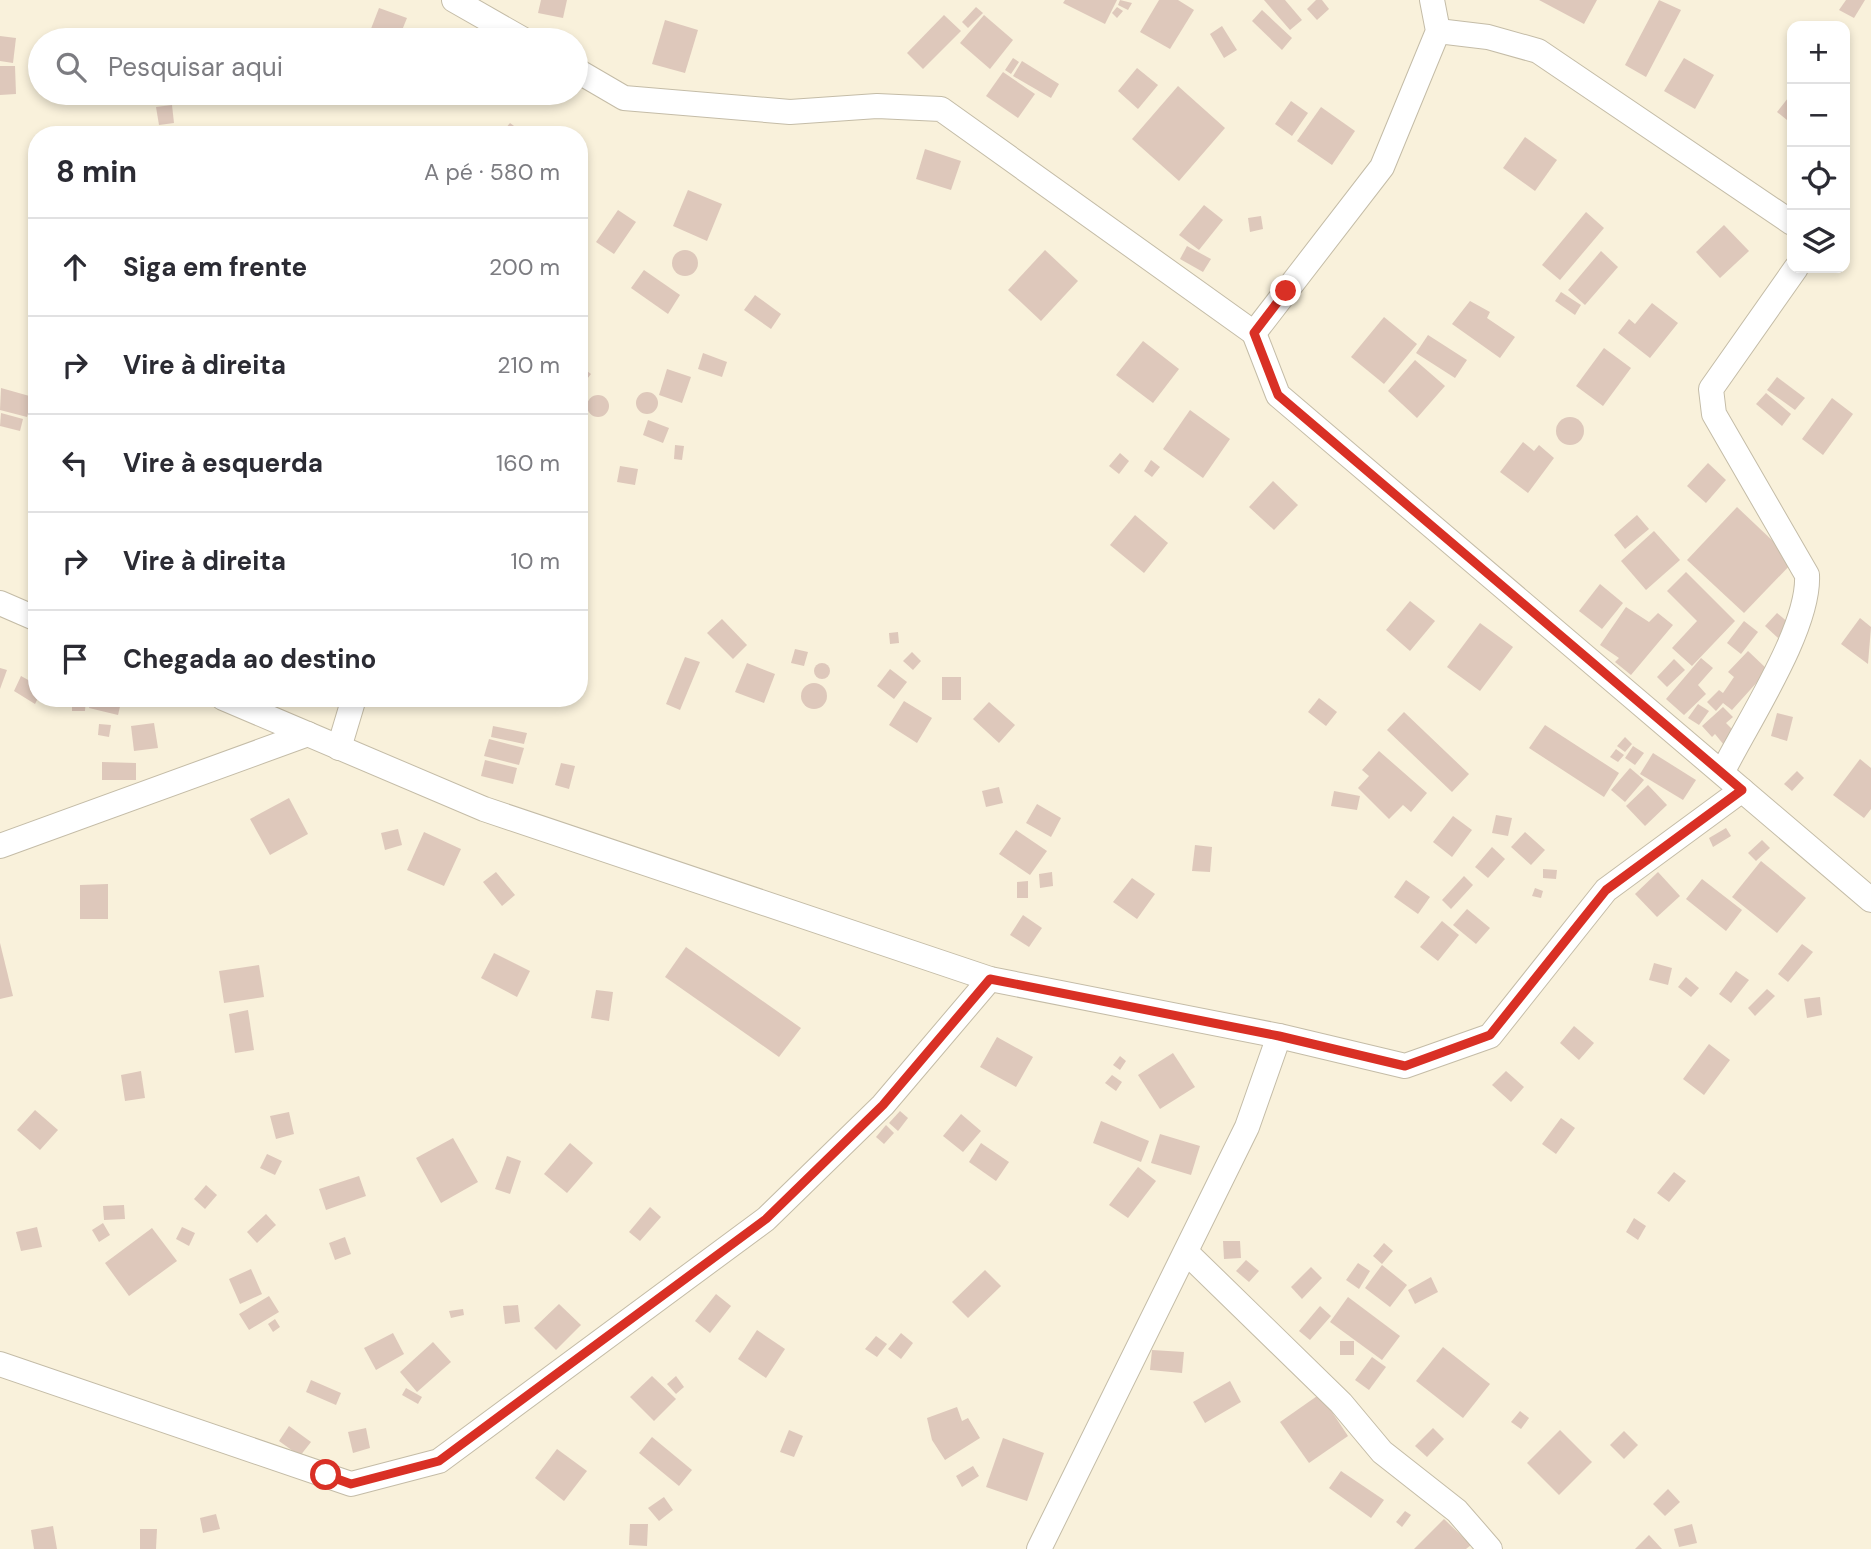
<!DOCTYPE html>
<html lang="pt">
<head>
<meta charset="utf-8">
<style>
  body { margin:0; font-family:"DM Sans",sans-serif; background:#f7f7f7; color:#2b2b33 }
  .controls { position:absolute; right:21px; top:21px; display:grid; overflow:hidden; border-radius:14px; box-shadow:0 4px 10px #0003 }
  .controls button { width:63px; height:63px; display:grid; place-items:center; padding:0; border:0; border-bottom:2px solid #e1e1e2; background:#fff; color:#2b2b33; font:35px sans-serif }
  .stop { position:absolute; width:21px; height:21px; margin:-16px; border:5px solid #d93025; border-radius:50%; background:#fff }
  .stop.end { background:#d93025; border-color:#fff; box-shadow:0 2px 7px #0008 }
  .list { margin:0; padding:0; list-style:none }
  h2 { display:flex; justify-content:space-between; align-items:center; height:91px; margin:0; padding:0 28px; font-size:30px }
  h2 small { font-size:23px; font-weight:400; color:#7c7c81 }
  .list li { display:grid; grid-template-columns:46px 1fr auto; gap:21px; align-items:center; box-sizing:border-box; height:98px; padding:0 28px; border-top:2px solid #e1e1e2 }
  .list b { display:block; font-size:26px; white-space:nowrap }
  .list em { font-size:23px; font-style:normal; color:#7c7c81 }
  .icon { flex:none; width:38px; height:38px; fill:none; stroke:currentColor; stroke-width:2; stroke-linecap:round; stroke-linejoin:round }
  .map { position:relative; flex:none; width:1871px; height:1549px; overflow:hidden }
  .search { position:absolute; background:#fff; box-shadow:0 4px 10px #0003; left:28px; top:28px; width:560px; height:77px; display:flex; align-items:center; gap:18px; box-sizing:border-box; padding:0 24px; border-radius:38px; color:#7c7c81; font-size:26px }
  .panel { position:absolute; background:#fff; box-shadow:0 4px 10px #0003; left:28px; top:126px; width:560px; height:581px; border-radius:28px }
  .map>svg:first-child { display:block }
  .building { fill:#dec8bb }
  .lines { fill:none; stroke-linecap:round; stroke-linejoin:round }
  .minor-casing { stroke:#c4bca7; stroke-width:26 }
  .minor { stroke:#fff; stroke-width:24 }
  .route { stroke:#d93025; stroke-width:9 }
</style>
</head>
<body>
<div class="map">
<svg width="1871" height="1549" viewBox="0 0 1871 1549">
  <rect width="100%" height="100%" fill="#f9f1db"/>
  <g class="building">
    <path d="M541,0h26l-4,18 -25,-5z"/>
    <path d="M1065,0h52l-12,24 -42,-21z"/>
    <path d="M1120,0l12,3 -4,7 -10,-5z"/>
    <path d="M1159,0h19l16,10 -24,39 -30,-17z"/>
    <path d="M1264,0h21l17,20 -12,10z"/>
    <path d="M1316,0h6l7,9 -12,11 -10,-11z"/>
    <path d="M1539,0h58l-13,24z"/>
    <path d="M1659,0l22,10 -35,67 -21,-12z"/>
    <path d="M1846,0h19l-11,18 -15,-8z"/>
    <path d="M976,7l7,6 -15,15 -6,-6z"/>
    <path d="M1117,7l6,4 -6,7 -5,-5z"/>
    <path d="M379,8l28,10 -9,22h-14l-15,-6z"/>
    <path d="M1262,10l30,28 -10,12 -30,-29z"/>
    <path d="M944,15l17,16 -38,38 -16,-16z"/>
    <path d="M984,15l29,25 -23,29 -30,-26z"/>
    <path d="M665,20l33,10 -13,43 -33,-9z"/>
    <path d="M1222,26l15,24 -13,8 -14,-24z"/>
    <path d="M0,36l16,2 -3,25 -13,-2z"/>
    <path d="M1013,58l6,4 -8,12 -6,-4z"/>
    <path d="M1684,58l30,17 -19,34 -31,-18z"/>
    <path d="M1022,61l37,23 -8,14 -38,-22z"/>
    <path d="M0,66h15l1,28 -16,1z"/>
    <path d="M1137,68l21,17 -20,24 -20,-18z"/>
    <path d="M1003,72l32,22 -17,24 -32,-22z"/>
    <path d="M1178,86l47,42 -46,53 -47,-42z"/>
    <path d="M128,93h36v3l-36,2z"/>
    <path d="M264,93h17l-15,5z"/>
    <path d="M398,93h25l-5,7 -11,1z"/>
    <path d="M1792,93v31l-15,-12z"/>
    <path d="M1291,101l17,12 -16,23 -17,-12z"/>
    <path d="M172,105l2,18 -15,2 -3,-18z"/>
    <path d="M1321,107l34,24 -23,34 -35,-24z"/>
    <path d="M510,123l16,12h-26z"/>
    <path d="M1525,137l32,23 -22,31 -32,-23z"/>
    <path d="M925,149l36,12 -10,29 -35,-11z"/>
    <path d="M688,190l34,14 -15,37 -34,-15z"/>
    <path d="M1204,205l19,15 -24,30 -20,-15z"/>
    <path d="M618,210l18,12 -22,32 -18,-12z"/>
    <path d="M1586,212l18,16 -44,52 -18,-15z"/>
    <path d="M1261,216l2,13 -13,3 -2,-14z"/>
    <path d="M1724,225l25,26 -29,27 -24,-26z"/>
    <path d="M1187,246l24,13 -8,13 -23,-13z"/>
    <path d="M1045,250l33,31 -37,40 -33,-31z"/>
    <circle cx="685" cy="263" r="13"/>
    <path d="M1601,251l17,16 -33,38 -17,-15z"/>
    <path d="M644,270l36,25 -12,19 -37,-26z"/>
    <path d="M1561,292l20,13 -6,10 -20,-14z"/>
    <path d="M755,295l26,19 -10,15 -27,-19z"/>
    <path d="M1470,301l20,11 -3,6 28,19 -15,21 -48,-34z"/>
    <path d="M1652,303l26,20 -28,35 -32,-25 11,-14 6,5z"/>
    <path d="M1384,317l33,27 -33,40 -33,-27z"/>
    <path d="M1428,335l39,25 -12,18 -39,-25z"/>
    <path d="M1143,341l36,28 -26,34 -37,-28z"/>
    <path d="M1604,348l27,20 -28,38 -27,-20z"/>
    <path d="M703,353l24,9 -5,15 -24,-8z"/>
    <path d="M1415,360l30,26 -28,32 -29,-27z"/>
    <path d="M579,365l12,9 -12,15z"/>
    <path d="M667,369l24,8 -9,26 -23,-8z"/>
    <path d="M1777,377l28,21 -10,12 -28,-20z"/>
    <path d="M1,388l32,9 -6,20 -27,-7z"/>
    <circle cx="647" cy="403" r="11"/>
    <path d="M1766,393l25,21 -9,12 -26,-22z"/>
    <circle cx="598" cy="406" r="11"/>
    <path d="M1832,398l21,16 -30,41 -21,-16z"/>
    <path d="M1190,410l40,29 -27,39 -40,-29z"/>
    <path d="M1,413l22,6 -3,12 -20,-5z"/>
    <circle cx="1570" cy="431" r="14"/>
    <path d="M648,420l21,8 -6,15 -20,-8z"/>
    <path d="M1523,442l11,9 5,-6 15,13 -26,35 -28,-21z"/>
    <path d="M675,445l9,1 -2,14 -8,-1z"/>
    <path d="M1120,453l9,8 -10,13 -10,-8z"/>
    <path d="M1151,460l9,7 -8,10 -8,-6z"/>
    <path d="M1708,463l18,17 -20,23 -19,-17z"/>
    <path d="M620,466l18,3 -3,16 -18,-3z"/>
    <path d="M1273,481l25,24 -24,25 -25,-23z"/>
    <path d="M1737,507l57,54 -50,52 -57,-53z"/>
    <path d="M1135,515l33,28 -24,30 -34,-28z"/>
    <path d="M1637,515l12,14 -24,20 -11,-14z"/>
    <path d="M1654,531l26,29 -34,30 -25,-29z"/>
    <path d="M1686,572l49,49 -43,45 -20,-18 25,-27 -30,-30z"/>
    <path d="M1600,584l23,19 -21,26 -23,-18z"/>
    <path d="M1410,601l25,20 -25,30 -24,-21z"/>
    <path d="M1626,607l23,15 9,-9 15,12 -42,50 -16,-13 4,-4 -19,-13z"/>
    <path d="M1777,613l13,11 -12,14 -13,-12z"/>
    <path d="M1860,618l11,9 -3,37 -27,-20z"/>
    <path d="M722,619l25,26 -14,14 -26,-26z"/>
    <path d="M1744,621l14,11 -17,22 -14,-11z"/>
    <path d="M1480,623l33,24 -33,44 -33,-24z"/>
    <path d="M898,632l1,11 -9,1 -1,-11z"/>
    <path d="M795,649l13,3 -4,14 -13,-3z"/>
    <path d="M1748,651l20,19 -36,40 -9,-7 -7,8 -9,-9 12,-12 4,3 11,-16 -6,-5z"/>
    <path d="M912,652l9,9 -8,9 -10,-9z"/>
    <path d="M685,657l15,5 -20,48 -14,-6z"/>
    <path d="M1701,658l12,10 -15,17 8,9 -22,21 -18,-16z"/>
    <path d="M1674,659l11,11 -18,17 -10,-10z"/>
    <circle cx="822" cy="671" r="8"/>
    <path d="M747,663l28,11 -11,29 -29,-11z"/>
    <path d="M0,668l7,2 -7,19z"/>
    <path d="M890,669l17,13 -13,17 -17,-13z"/>
    <path d="M37,672l1,26 -3,6 -21,-13 7,-15 9,5z"/>
    <rect x="942" y="677" width="19" height="23"/>
    <circle cx="814" cy="696" r="13"/>
    <path d="M72,698h14l-1,13h-13z"/>
    <path d="M91,698h31l-4,17 -29,-7z"/>
    <path d="M1319,698l18,14 -11,14 -18,-14z"/>
    <path d="M904,701l28,17 -15,25 -28,-18z"/>
    <path d="M989,702l26,23 -16,18 -26,-24z"/>
    <path d="M1698,704l11,7 -10,14 -11,-7z"/>
    <path d="M1723,707l10,10 -7,6 10,10 -12,12 -9,-11 -3,3 -10,-11z"/>
    <path d="M1404,712l65,62 -17,18 -65,-62z"/>
    <path d="M1777,713l16,4 -6,24 -16,-5z"/>
    <path d="M154,723l4,25 -24,3 -3,-25z"/>
    <path d="M99,724l12,1 -2,12 -11,-2z"/>
    <path d="M1545,725l74,48 -15,24 -75,-49z"/>
    <path d="M493,726l34,7 -3,11 -33,-7z"/>
    <path d="M1625,737l7,7 -7,8 -8,-6z"/>
    <path d="M489,739l35,9 -5,17 -35,-9z"/>
    <path d="M1633,746l11,7 -9,12 -10,-7z"/>
    <path d="M1616,749l8,6 -6,7 -8,-5z"/>
    <path d="M1379,751l48,42 -16,19 -8,-7 -14,14 -31,-31 11,-12 -7,-6z"/>
    <path d="M1653,753l43,27 -13,20 -43,-26z"/>
    <path d="M1860,759l11,9v41l-7,9 -31,-23z"/>
    <path d="M485,760l32,8 -4,16 -32,-8z"/>
    <path d="M102,762l34,1v17h-34z"/>
    <path d="M561,763l14,3 -6,23 -14,-4z"/>
    <path d="M1630,768l14,12 -19,22 -14,-12z"/>
    <path d="M1797,771l7,7 -12,13 -8,-7z"/>
    <path d="M1648,785l19,20 -22,21 -19,-20z"/>
    <path d="M999,787l4,16 -17,4 -4,-16z"/>
    <path d="M1334,791l26,5 -3,14 -26,-4z"/>
    <path d="M289,798l19,36 -38,21 -20,-36z"/>
    <path d="M1037,804l24,14 -10,19 -25,-14z"/>
    <path d="M1496,815l16,3 -4,18 -16,-3z"/>
    <path d="M1453,816l19,14 -20,27 -19,-15z"/>
    <path d="M1726,828l5,8 -18,11 -4,-9z"/>
    <path d="M398,829l4,16 -17,5 -4,-17z"/>
    <path d="M1016,830l31,21 -17,24 -31,-21z"/>
    <path d="M424,832l37,17 -17,37 -37,-16z"/>
    <path d="M1525,832l20,18 -14,15 -20,-18z"/>
    <path d="M1762,840l8,8 -14,13 -8,-8z"/>
    <path d="M1195,845l17,2 -2,25 -18,-1z"/>
    <path d="M1492,847l13,12 -17,19 -13,-11z"/>
    <path d="M1761,861l45,37 -29,35 -45,-36z"/>
    <path d="M1543,869l14,1 -1,9 -13,-1z"/>
    <path d="M496,872l19,23 -13,11 -19,-24z"/>
    <path d="M1052,872l1,14 -13,2 -1,-14z"/>
    <path d="M1658,872l22,24 -23,21 -22,-23z"/>
    <path d="M1464,876l9,9 -22,24 -9,-9z"/>
    <path d="M1132,878l23,16 -18,25 -24,-17z"/>
    <path d="M1702,879l40,31 -16,21 -40,-32z"/>
    <path d="M1406,880l24,17 -12,17 -24,-17z"/>
    <path d="M1028,881v17h-11v-16z"/>
    <path d="M108,884v35h-28v-34z"/>
    <path d="M1535,888l8,3 -2,7 -9,-2z"/>
    <path d="M1467,909l23,19 -14,16 -23,-19z"/>
    <path d="M1023,915l19,13 -13,19 -19,-12z"/>
    <path d="M1442,921l17,14 -21,26 -18,-14z"/>
    <path d="M0,943l13,53 -13,3z"/>
    <path d="M1802,944l11,8 -25,30 -10,-8z"/>
    <path d="M686,947l115,81 -22,29 -114,-80z"/>
    <path d="M494,953l36,18 -13,26 -36,-19z"/>
    <path d="M1654,963l18,5 -4,17 -19,-5z"/>
    <path d="M259,965l5,32 -40,6 -5,-32z"/>
    <path d="M1736,971l13,9 -18,23 -12,-9z"/>
    <path d="M1686,977l13,11 -8,9 -13,-10z"/>
    <path d="M1767,989l8,7 -20,20 -7,-8z"/>
    <path d="M596,990l17,2 -4,29 -18,-3z"/>
    <path d="M1820,997l2,18 -15,3 -3,-19z"/>
    <path d="M248,1010l6,40 -19,3 -6,-39z"/>
    <path d="M1574,1026l20,17 -15,17 -19,-17z"/>
    <path d="M997,1037l36,20 -17,30 -36,-20z"/>
    <path d="M1709,1044l21,16 -26,35 -21,-16z"/>
    <path d="M1173,1053l22,34 -35,22 -22,-34z"/>
    <path d="M1120,1056l6,5 -6,9 -7,-5z"/>
    <path d="M141,1071l4,27 -20,3 -4,-26z"/>
    <path d="M1506,1071l18,16 -13,15 -19,-17z"/>
    <path d="M1112,1075l10,7 -6,9 -11,-8z"/>
    <path d="M35,1110l23,20 -18,20 -23,-20z"/>
    <path d="M900,1111l8,7 -10,13 -9,-8z"/>
    <path d="M289,1112l5,22 -18,5 -6,-23z"/>
    <path d="M961,1114l20,17 -18,21 -20,-16z"/>
    <path d="M1561,1118l14,10 -19,26 -14,-10z"/>
    <path d="M1101,1121l48,20 -8,21 -48,-19z"/>
    <path d="M886,1125l8,8 -10,11 -8,-7z"/>
    <path d="M1160,1134l40,12 -9,29 -40,-12z"/>
    <path d="M453,1138l25,44 -37,21 -25,-45z"/>
    <path d="M570,1143l23,20 -26,30 -23,-19z"/>
    <path d="M981,1143l28,19 -13,19 -27,-19z"/>
    <path d="M267,1154l15,7 -7,14 -15,-7z"/>
    <path d="M507,1156l14,5 -11,33 -15,-5z"/>
    <path d="M1138,1167l18,14 -28,37 -19,-13z"/>
    <path d="M1674,1172l12,9 -17,21 -12,-9z"/>
    <path d="M359,1176l7,20 -40,14 -7,-21z"/>
    <path d="M206,1185l11,10 -12,14 -11,-10z"/>
    <path d="M124,1205l1,14 -21,1 -1,-14z"/>
    <path d="M650,1207l11,10 -21,24 -11,-9z"/>
    <path d="M266,1214l10,11 -19,18 -10,-11z"/>
    <path d="M1634,1218l12,8 -8,14 -12,-8z"/>
    <path d="M103,1223l7,12 -11,7 -7,-12z"/>
    <path d="M37,1227l5,20 -21,4 -5,-19z"/>
    <path d="M182,1227l13,6 -6,13 -13,-7z"/>
    <path d="M152,1228l25,33 -48,35 -24,-33z"/>
    <path d="M345,1237l6,17 -16,6 -6,-17z"/>
    <path d="M1223,1241h17l1,17 -17,1z"/>
    <path d="M1384,1243l9,8 -11,13 -9,-8z"/>
    <path d="M1246,1260l13,11 -10,11 -13,-11z"/>
    <path d="M1358,1263l12,8 -11,18 -13,-9z"/>
    <path d="M1382,1265l25,20 -17,22 -25,-19z"/>
    <path d="M1311,1267l11,11 -20,21 -11,-12z"/>
    <path d="M251,1269l11,25 -22,10 -11,-25z"/>
    <path d="M985,1270l16,16 -33,32 -16,-16z"/>
    <path d="M1431,1277l7,15 -23,12 -7,-14z"/>
    <path d="M716,1294l15,12 -21,27 -15,-12z"/>
    <path d="M269,1296l10,16 -30,18 -10,-16z"/>
    <path d="M1348,1297l52,39 -18,24 -52,-38z"/>
    <path d="M559,1304l22,21 -25,25 -22,-22z"/>
    <path d="M518,1305l2,17 -15,2 -2,-18z"/>
    <path d="M1320,1306l11,10 -21,24 -11,-9z"/>
    <path d="M463,1309l1,6 -13,3 -2,-7z"/>
    <path d="M275,1319l5,8 -7,5 -5,-8z"/>
    <path d="M757,1330l28,19 -19,29 -28,-19z"/>
    <path d="M393,1333l11,21 -28,16 -12,-22z"/>
    <path d="M901,1333l12,10 -12,16 -13,-10z"/>
    <path d="M876,1336l11,8 -10,13 -12,-8z"/>
    <rect x="1340" y="1341" width="14" height="14"/>
    <path d="M433,1342l18,20 -34,30 -17,-20z"/>
    <path d="M1443,1347l47,37 -27,34 -47,-37z"/>
    <path d="M1152,1350l32,2 -2,21 -32,-3z"/>
    <path d="M1372,1357l14,10 -17,23 -14,-10z"/>
    <path d="M652,1376l24,23 -22,22 -24,-24z"/>
    <path d="M676,1376l8,11 -8,7 -9,-10z"/>
    <path d="M311,1380l30,13 -5,12 -30,-13z"/>
    <path d="M1230,1381l11,21 -36,21 -12,-21z"/>
    <path d="M406,1388l16,9 -4,7 -16,-9z"/>
    <path d="M1320,1394l28,42 -39,27 -29,-41z"/>
    <path d="M957,1407l5,14 6,-3 12,20 -35,22 -13,-20 -5,-22z"/>
    <path d="M1520,1411l9,7 -8,11 -10,-7z"/>
    <path d="M289,1426l22,16 -11,14 -21,-15z"/>
    <path d="M366,1428l4,20 -17,5 -5,-21z"/>
    <path d="M1433,1428l11,11 -17,18 -12,-11z"/>
    <path d="M789,1430l14,6 -9,21 -14,-5z"/>
    <path d="M1560,1430l32,32 -33,33 -32,-32z"/>
    <path d="M1624,1431l14,14 -14,14 -14,-14z"/>
    <path d="M652,1437l40,33 -13,16 -40,-33z"/>
    <path d="M1003,1438l41,15 -17,48 -41,-14z"/>
    <path d="M557,1449l30,22 -23,30 -29,-23z"/>
    <path d="M973,1466l6,10 -17,11 -6,-11z"/>
    <path d="M1341,1471l43,29 -13,18 -42,-30z"/>
    <path d="M1668,1489l12,13 -15,14 -12,-12z"/>
    <path d="M664,1497l9,13 -14,11 -11,-13z"/>
    <path d="M1405,1511l6,4 -9,12 -6,-5z"/>
    <path d="M216,1514l4,15 -17,4 -3,-15z"/>
    <path d="M1444,1519l27,26 -5,4h-52z"/>
    <path d="M630,1524h18l-1,22 -18,-1z"/>
    <path d="M1692,1524l5,19 -18,4 -5,-18z"/>
    <path d="M53,1526l4,23h-23l-3,-19z"/>
    <path d="M140,1529h17l-1,20h-16z"/>
    <path d="M1649,1535l13,14h-27z"/>
  </g>
  <g class="lines">
    <g class="minor-casing">
      <g id="minor">
        <path d="M454,0l70,40"/>
        <path d="M1432,0l6,31 -56,136 -128,166 24,62 593,505"/>
        <path d="M1438,31l50,6 50,14 254,172"/>
        <path d="M576,70l48,28 166,14 87,-6 64,3 313,224"/>
        <path d="M0,603l37,16"/>
        <path d="M223,698l261,111 506,170 289,57 126,30 85,-30 116,-146 136,-100"/>
        <path d="M339,748l15,-50"/>
        <path d="M1723,771c25,-50 87,-143 84,-196l-93,-161 -3,-25 85,-121"/>
        <path d="M0,846l308,-112"/>
        <path d="M1186,1252l155,151 41,49 75,59 33,38"/>
        <path d="M0,1364l351,120 88,-23 327,-242 117,-114 107,-126"/>
        <path d="M1039,1549l208,-422 32,-91"/>
      </g>
    </g>
    <use href="#minor" class="minor"/>
  </g>
  <g class="lines">
    <path class="route" d="M326,1475l25,9 88,-23 327,-242 117,-114 107,-126 289,57 126,30 85,-31 116,-145 136,-100 -464,-395 -24,-62 32,-42"/>
  </g>
</svg>
<div class="controls">
<button>+</button>
<button>−</button>
<button><svg class="icon" aria-label="locate" viewBox="0 0 24 24"><circle cx="12" cy="12" r="6"/><path d="M12 2v4M12 18v4M2 12h4M18 12h4"/></svg></button>
<button><svg class="icon" aria-label="layers" viewBox="0 0 24 24"><path d="M12 4l9 5-9 5-9-5zM3 14l9 5 9-5"/></svg></button>
</div>
<div class="stop" style="left:326px;top:1475px"></div>
<div class="stop end" style="left:1286px;top:291px"></div>
<div class="search"><svg class="icon" aria-label="search" viewBox="0 0 24 24"><circle cx="10" cy="10" r="6"/><path d="M15 15l6 6"/></svg>Pesquisar aqui</div>
<section class="panel">
<h2>8 min<small>A pé · 580 m</small></h2>
<ul class="list">
<li><svg class="icon" aria-label="ahead" viewBox="0 0 24 24"><path d="M12 20V5M6 11l6-6 6 6"/></svg><div><b>Siga em frente</b></div><em>200 m</em></li>
<li><svg class="icon" aria-label="right" viewBox="0 0 24 24"><path d="M7 20v-9h11M14 6l5 5-5 5"/></svg><div><b>Vire à direita</b></div><em>210 m</em></li>
<li><svg class="icon" aria-label="left" viewBox="0 0 24 24"><path d="M17 20v-9H6M10 6l-5 5 5 5"/></svg><div><b>Vire à esquerda</b></div><em>160 m</em></li>
<li><svg class="icon" aria-label="right" viewBox="0 0 24 24"><path d="M7 20v-9h11M14 6l5 5-5 5"/></svg><div><b>Vire à direita</b></div><em>10 m</em></li>
<li><svg class="icon" aria-label="arrive" viewBox="0 0 24 24"><path d="M6 21V4h12l-3 4 3 4H6"/></svg><div><b>Chegada ao destino</b></div></li>
</ul>
</section>
</div>
</body>
</html>
